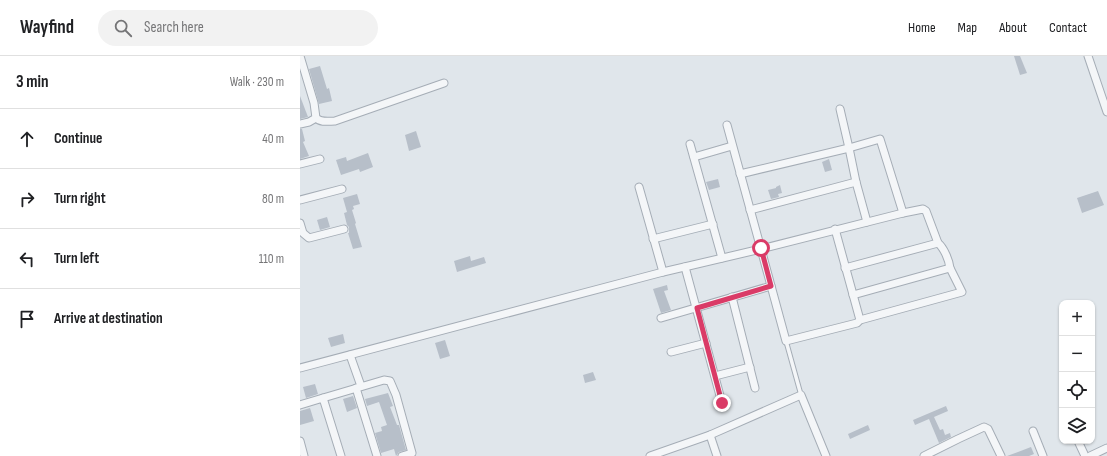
<!DOCTYPE html>
<html lang="en">
<head>
<meta charset="utf-8">
<style>
  body { margin:0; font-family:"Sofia Sans Condensed",sans-serif; background:#f2f2f2; color:#202124 }
  .controls { position:absolute; right:12px; bottom:12px; display:grid; overflow:hidden; border-radius:8px; box-shadow:0 1px 3px #0004 }
  .controls button { width:36px; height:36px; display:grid; place-items:center; padding:0; border:0; border-bottom:1px solid #e0e0e0; background:#fff; color:#202124; font:20px sans-serif }
  .stop { position:absolute; width:12px; height:12px; margin:-9px; border:3px solid #da3b67; border-radius:50%; background:#fff }
  .stop.end { background:#da3b67; border-color:#fff; box-shadow:0 1px 4px #0008 }
  .list { margin:0; padding:0; list-style:none }
  h2 { display:flex; justify-content:space-between; align-items:center; height:52px; margin:0; padding:0 16px; font-size:17px }
  h2 small { font-size:13px; font-weight:400; color:#757577 }
  .list li { display:grid; grid-template-columns:26px 1fr auto; gap:12px; align-items:center; box-sizing:border-box; height:60px; padding:0 16px; border-top:1px solid #e0e0e0 }
  .list b { display:block; font-size:15px; white-space:nowrap }
  .list em { font-size:13px; font-style:normal; color:#757577 }
  .icon { flex:none; width:22px; height:22px; fill:none; stroke:currentColor; stroke-width:2; stroke-linecap:round; stroke-linejoin:round }
  .map { position:relative; flex:none; width:807px; height:400px; overflow:hidden }
  header { display:flex; align-items:center; gap:24px; box-sizing:border-box; height:56px; padding:0 20px; background:#fff; border-bottom:1px solid #e0e0e0 }
  header strong { font-size:19px }
  nav { display:flex; gap:22px; margin-inline-start:auto; font-size:14px }
  .search { width:280px; height:36px; background:#f2f2f2; display:flex; align-items:center; gap:10px; box-sizing:border-box; padding:0 14px; border-radius:22px; color:#757577; font-size:15px }
  main { display:flex }
  aside { flex:1; background:#fff }
  .map>svg:first-child { display:block }
  .building { fill:#b7bfc9 }
  .lines { fill:none; stroke-linecap:round; stroke-linejoin:round }
  .lane-casing { stroke:#a5adb6; stroke-width:5.5 }
  .street-casing { stroke:#a5adb6; stroke-width:9 }
  .lane { stroke:#f4f6f8; stroke-width:3.5 }
  .street { stroke:#f4f6f8; stroke-width:7 }
  .route { stroke:#da3b67; stroke-width:5 }
</style>
</head>
<body>
<header>
<strong>Wayfind</strong>
<div class="search"><svg class="icon" aria-label="search" viewBox="0 0 24 24"><circle cx="10" cy="10" r="6"/><path d="M15 15l6 6"/></svg>Search here</div>
<nav><a>Home</a><a>Map</a><a>About</a><a>Contact</a></nav>
</header>
<main>
<aside>
<h2>3 min<small>Walk · 230 m</small></h2>
<ul class="list">
<li><svg class="icon" aria-label="ahead" viewBox="0 0 24 24"><path d="M12 20V5M6 11l6-6 6 6"/></svg><div><b>Continue</b></div><em>40 m</em></li>
<li><svg class="icon" aria-label="right" viewBox="0 0 24 24"><path d="M7 20v-9h11M14 6l5 5-5 5"/></svg><div><b>Turn right</b></div><em>80 m</em></li>
<li><svg class="icon" aria-label="left" viewBox="0 0 24 24"><path d="M17 20v-9H6M10 6l-5 5 5 5"/></svg><div><b>Turn left</b></div><em>110 m</em></li>
<li><svg class="icon" aria-label="arrive" viewBox="0 0 24 24"><path d="M6 21V4h12l-3 4 3 4H6"/></svg><div><b>Arrive at destination</b></div></li>
</ul>
</aside>
<div class="map">
<svg width="807" height="400" viewBox="0 0 807 400">
  <rect width="100%" height="100%" fill="#e0e6eb"/>
  <g class="building">
    <path d="M714,0h6l7,17 -7,2z"/>
    <path d="M20,10l7,23 2,-1 3,13 -13,3 -10,-35z"/>
    <path d="M0,40l8,21 -8,2z"/>
    <path d="M0,73h2l3,12 -2,1 6,14 -9,3z"/>
    <path d="M116,75l5,16 -12,4 -4,-16z"/>
    <path d="M68,97l5,14 -13,5 -1,-3 -18,6 -5,-15 10,-3 1,4z"/>
    <path d="M529,103l3,11 -7,2 -3,-10z"/>
    <path d="M418,123l2,8 -11,3 -3,-8z"/>
    <path d="M480,129l2,8 -4,1 1,3 -8,2 -3,-9 8,-2v-1z"/>
    <path d="M798,135l6,14 -22,8 -5,-15z"/>
    <path d="M57,138l3,10 -7,2 1,3 -2,1 4,13 -1,1 7,23 -9,2 -5,-16h1v-6l-2,-2 -3,-12 3,-1 -4,-14z"/>
    <path d="M27,161l3,10 -10,3 -3,-10z"/>
    <path d="M170,200l1,5 13,-4 2,6 -29,9 -3,-11z"/>
    <path d="M367,229l1,5 -4,1 7,19 -10,3 -8,-24z"/>
    <path d="M43,278l2,9 -14,4 -3,-9z"/>
    <path d="M145,284l5,16 -10,3 -5,-16z"/>
    <path d="M293,316l3,8 -11,3 -2,-8z"/>
    <path d="M15,328l3,10 -12,4 -3,-11z"/>
    <path d="M88,337l5,13 -3,1 7,18h2l7,25 -7,2 -3,4 -2,-7 -13,4 -6,-20 7,-2 -1,-4 6,-2 -8,-23 -12,4 -2,-7z"/>
    <path d="M53,340l4,12 -10,4 -4,-13z"/>
    <path d="M646,350l2,5 -14,6 6,13 3,-1 2,6 5,-2 1,4 -12,6 -10,-24 -14,6 -2,-5z"/>
    <path d="M10,352l4,13 -14,4v-14z"/>
    <path d="M568,369l2,5 -20,9 -2,-5z"/>
    <path d="M731,391l3,7 -5,2h-22z"/>
  </g>
  <g class="lines">
    <g class="lane-casing">
      <path id="lane" d="M486,285l15,54"/>
    </g>
    <g class="street-casing">
      <g id="street">
        <path d="M788,0l19,56"/>
        <path d="M540,53l9,39 7,34 11,40"/>
        <path d="M16,62c5,5 13,3 19,3l109,-38"/>
        <path d="M0,68l9,-2 7,-4 -2,-15 -14,-47"/>
        <path d="M390,88l32,114"/>
        <path d="M394,101l38,-11"/>
        <path d="M0,108l20,-5"/>
        <path d="M440,118l109,-26 31,-9 23,74"/>
        <path d="M339,131l24,85"/>
        <path d="M0,144l42,-11"/>
        <path d="M450,154l106,-28"/>
        <path d="M0,167l3,10 6,5 35,-9"/>
        <path d="M535,173l25,91"/>
        <path d="M353,183l60,-15"/>
        <path d="M385,211l37,136"/>
        <path d="M545,212l93,-25"/>
        <path d="M553,239l97,-27"/>
        <path d="M432,241l23,91"/>
        <path d="M361,262l110,-32"/>
        <path d="M371,296l35,-9"/>
        <path d="M50,299l11,31"/>
        <path d="M0,312l363,-96 98,-23 25,92 71,-18 3,-3 102,-28 -12,-24c-1,-8 -6,-20 -12,-25l-12,-32 -3,-2 -20,4 -142,36 -34,-124"/>
        <path d="M415,320l35,-9"/>
        <path d="M56,332l21,68"/>
        <path d="M23,342l61,-18 6,1 6,14 16,58 -10,3"/>
        <path d="M0,349l23,-7 18,58"/>
        <path d="M733,375l10,25"/>
        <path d="M410,379l7,21"/>
        <path d="M0,385l4,15"/>
        <path d="M778,385l7,15"/>
        <path d="M350,400l60,-21 91,-40 25,61"/>
        <path d="M624,400l34,-17 26,-12 4,2 13,27"/>
        <path d="M790,400l17,-8"/>
      </g>
    </g>
    <use href="#lane" class="lane"/>
    <use href="#street" class="street"/>
  </g>
  <g class="lines">
    <path class="route" d="M422,347l-25,-95 74,-22 -10,-38"/>
  </g>
</svg>
<div class="controls">
<button>+</button>
<button>−</button>
<button><svg class="icon" aria-label="locate" viewBox="0 0 24 24"><circle cx="12" cy="12" r="6"/><path d="M12 2v4M12 18v4M2 12h4M18 12h4"/></svg></button>
<button><svg class="icon" aria-label="layers" viewBox="0 0 24 24"><path d="M12 4l9 5-9 5-9-5zM3 14l9 5 9-5"/></svg></button>
</div>
<div class="stop" style="left:461px;top:192px"></div>
<div class="stop end" style="left:422px;top:347px"></div>
</div>
</main>
</body>
</html>
